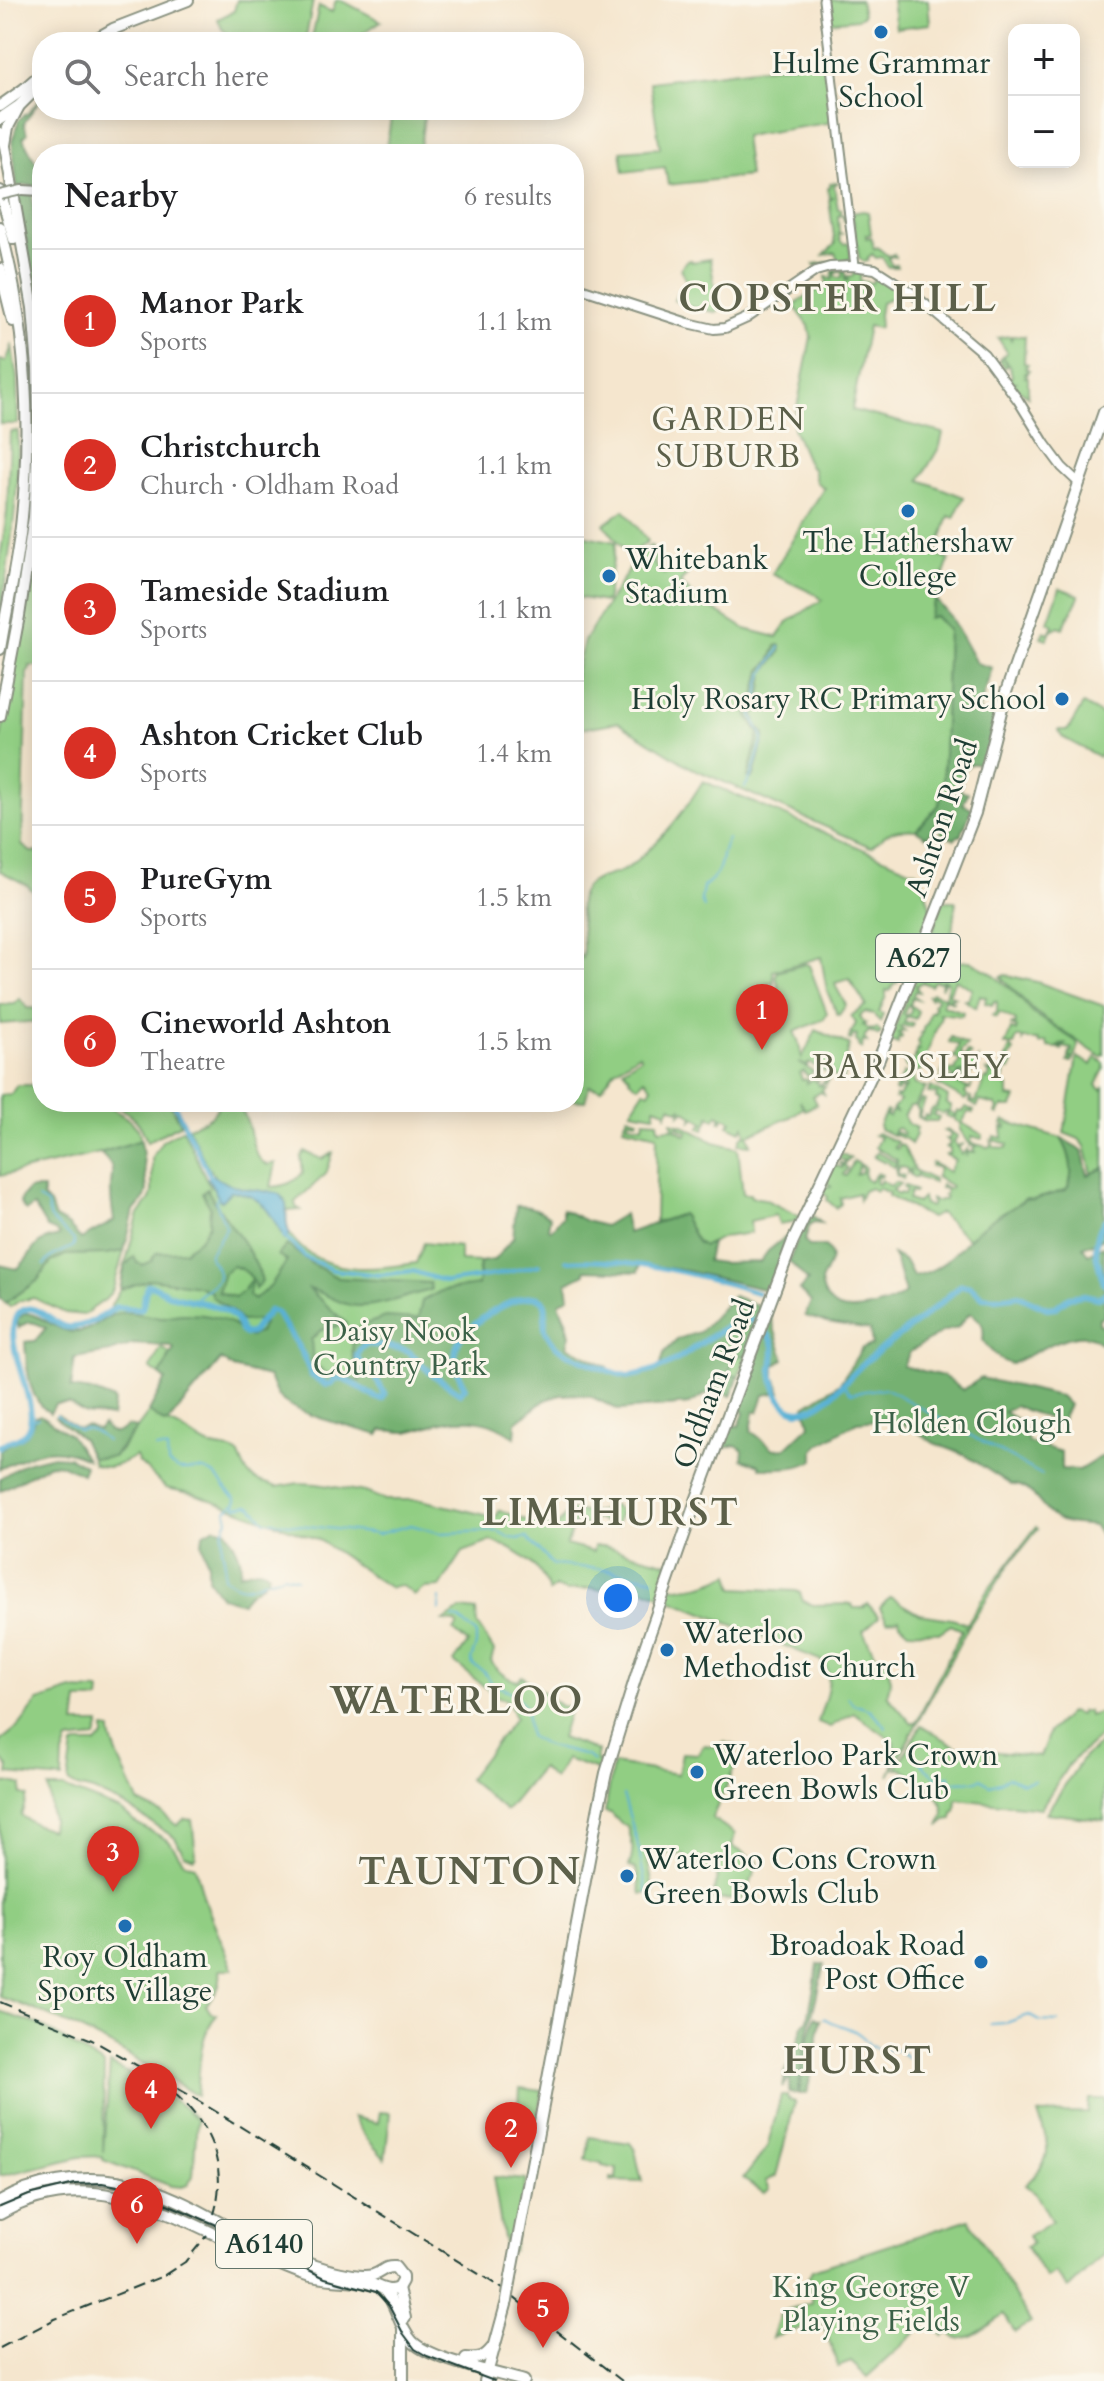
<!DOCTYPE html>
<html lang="en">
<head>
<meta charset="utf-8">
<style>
  body { margin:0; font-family:Cardo,serif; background:#f6f6f6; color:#202124 }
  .controls { position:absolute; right:24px; top:24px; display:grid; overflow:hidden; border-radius:16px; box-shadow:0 4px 20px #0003 }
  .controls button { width:72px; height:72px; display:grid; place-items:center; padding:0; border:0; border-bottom:2px solid #e0e0e0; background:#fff; color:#202124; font:40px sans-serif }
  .you { position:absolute; left:618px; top:1598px; width:28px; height:28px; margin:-20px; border:6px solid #fff; border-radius:50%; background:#1a73e8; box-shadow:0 0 0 12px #1a73e833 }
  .badge { display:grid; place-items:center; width:52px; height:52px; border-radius:50%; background:#d93025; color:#fff; font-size:26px; font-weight:700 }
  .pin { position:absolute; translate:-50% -66px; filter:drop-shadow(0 2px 4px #0008) }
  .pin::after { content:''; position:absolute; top:42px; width:28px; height:24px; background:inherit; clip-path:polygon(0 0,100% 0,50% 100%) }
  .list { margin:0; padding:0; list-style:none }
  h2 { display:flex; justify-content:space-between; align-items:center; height:104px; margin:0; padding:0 32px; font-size:34px }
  h2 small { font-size:26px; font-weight:400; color:#757577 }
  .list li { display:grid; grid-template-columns:52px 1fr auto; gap:24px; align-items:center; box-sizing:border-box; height:144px; padding:0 32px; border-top:2px solid #e0e0e0 }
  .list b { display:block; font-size:30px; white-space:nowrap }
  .list p { margin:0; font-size:26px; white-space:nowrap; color:#757577 }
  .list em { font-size:26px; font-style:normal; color:#757577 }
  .icon { flex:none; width:44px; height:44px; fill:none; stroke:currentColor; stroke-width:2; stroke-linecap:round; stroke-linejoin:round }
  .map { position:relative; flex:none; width:1104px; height:2381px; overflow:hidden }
  .search { position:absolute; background:#fff; box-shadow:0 4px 20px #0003; left:32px; top:32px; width:552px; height:88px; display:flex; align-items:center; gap:20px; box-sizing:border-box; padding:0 28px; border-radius:32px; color:#757577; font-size:30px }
  .panel { position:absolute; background:#fff; box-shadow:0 4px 20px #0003; left:32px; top:144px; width:552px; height:968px; border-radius:32px }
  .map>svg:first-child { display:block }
  .green { fill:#91ce83; stroke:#58865c; stroke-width:2 }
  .forest { fill:#74b171; stroke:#4a7752; stroke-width:2 }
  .water { fill:#58b1d5; stroke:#3c7784; stroke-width:2 }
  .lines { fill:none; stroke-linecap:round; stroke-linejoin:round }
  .stream { stroke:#58b1d5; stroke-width:2 }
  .canal { stroke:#58b1d5; stroke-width:4 }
  .river { stroke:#58b1d5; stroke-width:6 }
  .secondary-casing { stroke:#8a9281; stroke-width:11 }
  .primary-casing { stroke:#8a9281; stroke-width:12 }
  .highway-casing { stroke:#8a9281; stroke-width:14 }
  .secondary { stroke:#fff; stroke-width:7 }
  .primary { stroke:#fff; stroke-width:8 }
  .highway { stroke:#fff; stroke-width:10 }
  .tram { stroke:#1f3d34; stroke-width:2 }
  .rail { stroke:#1f3d34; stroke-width:2; stroke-dasharray:12 6; stroke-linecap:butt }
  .primary-bridge-casing { stroke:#8a9281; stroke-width:12; stroke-linecap:butt }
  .highway-bridge-casing { stroke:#8a9281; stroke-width:14; stroke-linecap:butt }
  .primary-bridge { stroke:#fff; stroke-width:8 }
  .highway-bridge { stroke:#fff; stroke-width:10 }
  .poi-dot { fill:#1f6fb2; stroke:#fbf7ec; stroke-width:3 }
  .labels { text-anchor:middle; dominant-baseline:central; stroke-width:6; stroke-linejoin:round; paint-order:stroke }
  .shield { fill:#fbf7ec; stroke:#61756b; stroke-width:2 }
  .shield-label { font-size:28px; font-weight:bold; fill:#1f3d34 }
  .poi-label { font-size:30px; fill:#1f3d34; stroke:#fbf7ec; text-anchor:start }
  .street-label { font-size:30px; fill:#1f3d34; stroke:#fbf7ec }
  .park-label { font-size:30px; fill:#3c6148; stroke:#fbf7ec }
  .neighbourhood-label { font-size:32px; letter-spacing:2px; fill:#5c604a; stroke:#fbf7ec }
  .quarter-label { font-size:34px; letter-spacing:2px; fill:#5c604a; stroke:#fbf7ec }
  .district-label { font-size:38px; font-weight:bold; letter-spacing:2px; fill:#5c604a; stroke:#fbf7ec }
</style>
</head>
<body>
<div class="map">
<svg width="1104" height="2381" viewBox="0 0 1104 2381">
  <rect width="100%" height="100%" fill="#fbf7ec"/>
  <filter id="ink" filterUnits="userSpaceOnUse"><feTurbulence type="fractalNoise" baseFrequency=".0125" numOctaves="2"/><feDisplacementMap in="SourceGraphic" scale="16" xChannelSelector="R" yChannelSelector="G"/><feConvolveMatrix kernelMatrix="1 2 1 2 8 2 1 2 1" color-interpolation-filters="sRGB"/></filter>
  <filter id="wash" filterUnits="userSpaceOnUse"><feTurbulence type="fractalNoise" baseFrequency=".006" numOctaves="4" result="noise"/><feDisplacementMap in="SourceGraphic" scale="32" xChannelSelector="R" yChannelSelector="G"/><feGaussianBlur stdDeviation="1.8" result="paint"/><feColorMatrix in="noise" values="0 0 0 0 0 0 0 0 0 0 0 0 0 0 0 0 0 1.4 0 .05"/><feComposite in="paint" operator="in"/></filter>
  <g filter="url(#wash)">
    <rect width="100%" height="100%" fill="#f5e6ce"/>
    <g class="green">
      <path d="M237,0l76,1 -8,41 -71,-2 -12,-11 -4,-10 16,-8z"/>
      <path d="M336,0h5l40,21 -22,15 4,6h-52l8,-36 13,6z"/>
      <path d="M827,0h33l3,15 -6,4 -27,3z"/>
      <path d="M892,0h36l2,24 -34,4z"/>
      <path d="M826,58l8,64 -90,14 5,40 -81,9 -3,-18 -41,5 -3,-21 39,-3 -10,-66 160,-20v-2z"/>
      <path d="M392,110h33l-6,44 -33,-2z"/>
      <path d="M839,182l-5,3 4,24h4l-2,5 5,1 1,6h-2l-1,-6 -5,1 1,17 3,1 -3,1 1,6 4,3 5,-1 2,16 -36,7 -1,-2 24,-3 -3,-8 -11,2 11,-11 -6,-44 3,-3h-3l-1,-10h2v-4z"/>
      <path d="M863,211l5,1 3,22 -5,1v3l5,-1 3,12 3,-2 11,9 6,-2 1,3 -3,-1 -4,2 4,8 4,-2 1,3h-9l-6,-10 -6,1 -4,-4 -4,4v3l-4,1 -5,-4 -7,-45z"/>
      <path d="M710,259l9,52 -4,1 -29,-6 -12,-6 12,-20 -5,-12 5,-7 5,-1 1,2z"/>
      <path d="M840,270v2l-5,1v4l5,1 2,-2v-6h3v10l3,1 -1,-5h6v-6h8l-1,11 12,2 4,-9 27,17 -22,12 -2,12 1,11 -2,2 -10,-2 -16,84 91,23 -3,13 -20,34 44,17 -10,21 -5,-2 -13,39 13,5 -20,57 6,-1 13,13 -5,155 -4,21 -23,25c-23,-2 -28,2 -45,17l-181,-80 -72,-45 -44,8v-51l10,-38 51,-81 16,-15 6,14 -3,5 10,10 13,-12 12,10 -9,11 17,16 48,30 32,8 11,-15 34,-22 -7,-6 -43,-20 52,-86 -8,-6 -3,-13 -4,-3 -16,-38 18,-91 -2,-11 -14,-19 4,-6 28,-17 -1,-8 6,4 1,-9z"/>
      <path d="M1010,336l1,5 1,-5h13l-1,27 4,1 -3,4 4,2 -4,3h3l-3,4h3v19l-16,-11 4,-3h-3l-3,-4 2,-2 -2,-9 -7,-9 4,8 -3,2 -5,-8 8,-8 -9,-14z"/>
      <path d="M12,346l5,32 1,46h-18v-64l6,2z"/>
      <path d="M18,431c2,63 -9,125 -18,187v-59l7,-47 3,-80z"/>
      <path d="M42,479v187h-12l-1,5 -2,1 -5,173 9,7h11v49l-15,-16 -27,-14v-128l39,-228z"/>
      <path d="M624,510l24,31 -19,15 -25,-32z"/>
      <path d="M577,534l39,8 -10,60 -32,-5v-47z"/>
      <path d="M1060,588l19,7v2l-16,31 -4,-2 -8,4 -4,9 -6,-2 3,-6 5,2 4,-8 -5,-3z"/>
      <path d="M1083,704l21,12v33l-5,8 -37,-20 -3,-7h9z"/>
      <path d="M703,781l214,91 5,7 10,34 -21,51 -12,-4 -3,10 3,-7 5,2 -6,10 -1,8h-3l-4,8 -4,-1v6l-7,16 4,2 -3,8 -7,-8 -8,-2 -5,4 4,7 -1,2 3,-1 -1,2c2,3 8,5 12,2l4,5 -3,2 -9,-4 -5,6 3,5 -4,-1 -1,8 -4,-3 1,-3 -3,-2 1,-5 -3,-1 -3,5 -2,-1 7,-16 -5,-7 15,-11 -17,-26 -14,4 1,4 10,18 -7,10 -2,-1 -10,-23 -6,-34 -48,14 1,10 -22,9v4l9,15 -6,-18 18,-6 7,19 -18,7 21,-6 -7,-29 1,-4 28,-8 4,1 18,48 -3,6 -30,13 4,8 4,18 14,-28 34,15c-6,13 -2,24 -8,35l-33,-17 -2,3 -8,-3 15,9 -7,4 -3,-5 -4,2 2,7 6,-1 -1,4 6,-4 3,3 3,-3 -2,3 2,4 9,-8h1l-3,6 -2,-2 -3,3 4,2 -3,2 2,5 -3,-2 -8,4 4,8 -12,6 -5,-9 3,7 -13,9 -42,18 3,10 -12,-1 3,-8 4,-2 -2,-8 -3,5 -13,-6 4,-4 -8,-4 -3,5h-2l3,-6 -4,-2 -3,5 -5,-3 -6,14 -5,-2 5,-6 -9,-5 -3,3 1,-4 -9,-6 -4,4 1,-6 -3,2 -8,-4 -4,10v-5l-11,-4v8l-24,-4 13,-21 5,2 3,-6 -7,-7 -7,7 -9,-7 1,-2 -7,-8 18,-12 -2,-3 -24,16 -14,19 -12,-3 -4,15 -11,-1v-144l5,-1 3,3c5,-21 -8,-52 1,-67 8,-15 29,-14 43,-22 7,-4 13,-11 19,-16 25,-23 40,-43 58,-72z"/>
      <path d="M943,901h12v3l1,-3 -5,38 -5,13 -17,-9z"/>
      <path d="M924,950h5l29,12 12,-1 20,11 24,20 19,21 44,29 1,5 -6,15h-4l1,-4h3l-3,-1 1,-4h3l-3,-1 2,-3 -9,-2 -1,3 -3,-2 8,-4 -7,1 -3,3 -9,-1 -1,-5 -8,2 -1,-4h-8l-6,-2 -1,3 -1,-3h-5l-3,7h-9l6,-15 5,1 1,-3 -6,-2 1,-2 3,1 1,-4 -16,-9 -3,5 -5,-2 5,-3v-10l-3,-1 -2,4 -7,-2 1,-6 -6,-2 -4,13 -12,-8h4l4,-11 -17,-10 -6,15 6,3 -7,1 6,4 -10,-3 -2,6 21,7 -1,4 -23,-3 2,3 -20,54 -4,2 -11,-5 -2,-5 8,2 3,-8 3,1 -3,-2 2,-5 4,1 -4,-2 3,-4 -2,-3 4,-8 -2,-1h2l2,-7 3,-2 3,-12h4l-2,-2 3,-3 -2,-2 5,-6 -6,-3 -1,3 -3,-3 4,-3 13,4 3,-15 -3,-1 -4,7 2,-9 -2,3 -7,-1 -3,5 -9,-4 -6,4 3,6 -4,-1 -2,4 5,5 -7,-2v5l-2,1 9,7 -3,8 -8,-3 4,-5 -1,-5h-3l-3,8 3,2 -3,7h9l-1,4 -10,-1 -2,2 5,3 -7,2 4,3 -1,3 -3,-1v6l-8,-3z"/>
      <path d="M1006,975l31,7 67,24v49l-3,2 -66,-45 -34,-35z"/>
      <path d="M20,999l7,9 15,1v12l-42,3v-19l15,-1z"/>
      <path d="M951,1037l16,8 -6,6v5l4,1 2,-5 4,3 -7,4 11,5 4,-7 -3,6 3,2 -5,7 -2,-1 -5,8 -4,-1 2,-5 -3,-1 -2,5 1,-5 -3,1 -1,7 3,-2 -2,6 12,5 2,-5 -2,6 -3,-1 -2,5 3,2 -3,4 -27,-15 2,-7v5l3,1 2,-5 5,2 -5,-4 9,3 3,-2 -13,-7 -3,5 2,-6 12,1 5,-11 -6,-3 5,-12 -10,-3z"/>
      <path d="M1010,1047l4,4 -5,7 4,5 -3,7 -4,-1 -4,14 6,3v11l8,1 -4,9h-10l-4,8 -2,-1 2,-6 -3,-3 -15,-4 -3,6 -8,-5 1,-5 2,1 -1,3 5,1 9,-24 3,1 2,-5 -3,-3 13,3z"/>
      <path d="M1077,1057l15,8 4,-8 8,6v6l-8,16 6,5 2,-2v80l-12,6 -7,-28 -6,-7 -15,-6z"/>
      <path d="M904,1073l10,4v7l12,4 -12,18h-4l-6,10 3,7 10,5 -2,4 1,3 -5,9 -5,-5 -12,-4 1,-3 8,3 1,-2 -6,-5 -3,1 -3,6 -12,-6 -1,-4 7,-14 2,1 -2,4 3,1 3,-6 5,2 -4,-4 7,-8 -5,-3 1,-2 3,1 4,-7 -3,-2 -3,4 -2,-1 2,-5 8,3 1,-3 -7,-3z"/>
      <path d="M17,1085h25v17h60l29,19 7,8 3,11 -41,13 -100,23v-81l11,-1z"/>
      <path d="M931,1087l17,10 -2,7 5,3 -2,5 7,3 2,-4h5l3,-4 8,4 -1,2 -5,-1 -6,11 21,12 -1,4 -10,-3 -1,7 16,4 4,-1v-5l4,6 12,1 1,-4 -15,-4 1,-4 9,2 -1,-11 4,1 1,-2 -5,-2 2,-3 57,17c9,14 15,37 5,52l-33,10 -8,-1 -12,9 -12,5 -33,26 -28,-26 -9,5 -43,-22 1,-3 -11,-5 -2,3 -6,-3 -7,3 -4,9 -1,-7 -18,5 1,6 -5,4 -9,-8 1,-3 -6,-5 2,-5 7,-1 -6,-8 7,-14 10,4v-4l-4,-2 5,2 3,-3 -11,-4 3,-5 13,6 -7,7 3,3 -4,7 3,1 8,-15 6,3 -4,10 6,-2 -1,-7 4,2 -1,10 6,4 7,-8 5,2 -1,2 -4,-1 -1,7 3,1 2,-4 9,6 5,-4 5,2 -8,6 6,5 2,-2 4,2 2,-5 -3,-2 1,-3 11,6 -1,2 -4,-1 -2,8 9,3 5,-5 2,6 6,3 3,-5 -3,-1 1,-2 7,3 1,-2h5l2,-3 -3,-2 3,-2 -2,-5h-4l1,-3 8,4 2,-3 -15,-9 3,-9 -8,-2 1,-3 17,9 6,-12 -9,-5 4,-2v-4l-4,-2 4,-2 -1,-4 -3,-2h3l2,-5 -7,-3 3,-1 11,6 -4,6 3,4 7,-2 -6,3 4,7 6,-5 -2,8 3,-5h6l-2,-3 4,-3h-6l-11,-16v-7l-5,-3 1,-4 -4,2 -6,-2 2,-3 -2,-1 -3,2 -8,-3 -2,4 6,2 -2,4h-11l-9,-4 2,-6 -3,-4 5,-7 4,1 -6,15 4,3 2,-4 3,2 4,-8 5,-2 3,-7 -4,-2 1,-4 -9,-1z"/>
      <path d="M110,1102h59l12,22 -34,18c-7,-24 -17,-28 -37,-40z"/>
      <path d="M219,1102c43,0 22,52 49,63l8,-2 -5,24c13,-1 24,-4 32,-15l-2,-15 4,-5 17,7 11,-6 -7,21 -31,28 1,5 5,3 -15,1c-3,16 4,26 16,37 32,27 76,21 114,15l8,-20 36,4v14l20,1 -2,12 76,18 13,30 3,13 -8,19 66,25 17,-3 112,-49 -26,69 -14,-6 -5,1 -23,13 -70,6 -29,-14 -15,-2 -15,1 -15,5 -29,22 -1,15c-24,-18 -48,-21 -77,-14 -10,3 -21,7 -31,9 -8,0 -17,-2 -25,-2l-3,5c-23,-7 -88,-21 -102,-40 -3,-5 -5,-12 -8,-18l-36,-9 -11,-9 -55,64c17,4 30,19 46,24 9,3 17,1 25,6 5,11 7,22 19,27 7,4 13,3 20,7l22,-4 18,1 48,8 20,8h36l69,16h7l2,-6 24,9 33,8 13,-17c18,3 29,4 45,-5l6,8 -3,13 -22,-7 -5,7 -14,-5 -10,24 27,7 1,-6h10l68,18 -12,31 -39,-14 -12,-1 -9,10 -8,-2 -26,3 -11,-4 -6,5c-7,-27 -32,-42 -57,-51l-29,11 -23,35 -16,1 -10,8c-8,-8 -13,-14 -24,-8l-71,-48 -124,-46 -29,-6 -27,-25 -3,-7c-14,7 -27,16 -43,8l-2,-6 22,-1 6,-5 30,-40 17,-32 -16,-12 11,-20 9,5 -2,6 6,-10 -3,-3 -38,-2 -23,8 -35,6 -4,30 20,3 23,9 -2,17 -26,-3 -17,-10h-14l-5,9c-23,-14 -23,-47 -25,-71l10,-1 11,-13c-12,-6 -17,-9 -27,0l-2,-9 9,-6c12,2 20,8 30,14 21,10 39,1 56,-12l-1,-10 9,-15 3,-18 15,-56 12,-17 2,-7v-35l10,-16 21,-12 27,58 8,-7 -11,-14 -19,-39c15,-5 27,-9 31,-25z"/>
      <path d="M628,1116l10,3 -1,2 -8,-1 -1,4 15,2 1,-6 14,1 1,8 14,-1 -1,-6 7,2 -4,5 11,6 2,-3 -9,-4 2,-4 33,18 24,6 5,46h7l1,3 13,2 37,18 -3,4 -19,3 -3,-9 -26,6 1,12 -28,4 -19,9 -7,-4 -15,-28 -27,9 2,-88 -34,-8z"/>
      <path d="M877,1133l20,9 -3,6 3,1 2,-5 5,3 10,23 20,10v3l-15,-5 -2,-4 -2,4 -5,-3v-5l-3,3v-4l-7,-3 -3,8 7,2 -1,3 -7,-4 1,-12 -3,4 -9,-6 -2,1 -8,-4v-2l-2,1 4,-5 18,10 2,-2 -22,-13 5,-10 -6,-2z"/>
      <path d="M124,1251l-11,38 -7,10 -23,16 -18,-2 -31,-15 -15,3 -9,6 -5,-4 32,-22 14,-19 14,-7 41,-1z"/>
      <path d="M1036,1527l2,2 -29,36 -41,62h-3l2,2 -18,34 -3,-1 16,-32 -11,-5 -11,7 -31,-1 -9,-8 -1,-4 -12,2 -7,-13 10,-11 29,17 33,5 15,5 18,-30z"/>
      <path d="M730,1574l4,14 62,3 4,2 3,8 10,4 38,-1 3,4h9l5,-4 11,13 -16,14 11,22 13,11 4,16 -4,15 25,29 5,-3 28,-58 3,2 -59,111 4,-10 1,-24 -40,-29 -24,14 -12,-5c5,-20 20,-47 2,-62l-154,-62 3,-11c22,3 41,-3 61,-13z"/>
      <path d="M461,1609l15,2 1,13 17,27 -3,10c5,10 16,18 27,20l4,-5 39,30 9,1 -9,31 37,13 -2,10 9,3 -3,8 -36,-13 -12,20 -13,-11 -35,43 -38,-32 47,-61 -7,-17 -12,-5 -42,-34 14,-19 -14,-12 4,-6 -3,-3 -11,-1z"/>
      <path d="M72,1690l28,1 -1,9h-21l-3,24h25l-4,14 -28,3 -5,14 -1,24 -54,-5 1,-6 -9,-11v-13l2,-4 17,-14 19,-25z"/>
      <path d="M1081,1711h7l1,5 15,-5v21l-35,32 -28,44 -84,-9 -1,13 -3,1v6l-7,1 -7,6c2,-5 5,-9 5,-13 0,-19 -29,-35 -42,-44h-6l25,-44 36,22 83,10 9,-25 21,-20 10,3z"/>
      <path d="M104,1729l7,1c-1,16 20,53 27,72l25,12 14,12 7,-7 8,1 4,35 -2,3 -10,-4 -9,-16 -51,-33 -31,-14 -16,-4 -9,-5 5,-36 4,-2h19l8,-7z"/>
      <path d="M1104,1741v79l-58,-7 38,-56z"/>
      <path d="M723,1742l14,4 -5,19 2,4 -22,49 23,16 -3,12 26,16 -9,26 -7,2 1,9 -31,1 6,-27 -18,-4 -1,-8 -14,-2 -1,-4 -38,-4 8,42 -13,1 -5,-25 -7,-3c6,-14 3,-25 -1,-39l-7,-3 -10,-11 -6,-1 8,-48 65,10 4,-21 16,1 6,-9 17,2z"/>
      <path d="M0,1782l22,3 -1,10 6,1 -6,20 16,9 14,5 1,-10 -4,-32h15l58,22 15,13 33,18 15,21 11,4 9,33 29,70h-13c2,17 -3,23 -14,36l5,8 6,2c-19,20 -17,54 -20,81 -63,-40 -126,-75 -197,-99z"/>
      <path d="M0,2012l40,13 64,40 -1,87 7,-88c31,16 62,30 87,56l-4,56 -5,9 -7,2 -10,-1 -68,-26v-4l-23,1 -80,19z"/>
      <path d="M520,2088l23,3 -8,35 -17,-4z"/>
      <path d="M781,2096h6l1,4 7,2 -19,74 -10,5 4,8 -6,4 -21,-14 24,-31z"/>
      <path d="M1089,2099h15v155l-36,35 -13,-16 -9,5 -20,-31 6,-4 -4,-7 24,-15 -16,-27 -11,-9c29,-26 25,-37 13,-71l50,-1z"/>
      <path d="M380,2112l10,1 -5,46 -18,-20 -14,-22 25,6z"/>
      <path d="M590,2137l40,6 5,7 7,32 -31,-1v-3l5,1 1,-10 -15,-3v-3l-16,-3z"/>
      <path d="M493,2177l33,3 -13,71 -8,-1z"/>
      <path d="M969,2219l62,104 -16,9 -11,-17c-18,11 -26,22 -47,24l-9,-7 -4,4 -15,-15 -62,56 -16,-15 -13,5 -16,-46 -50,17 9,-26 31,-10 -5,-21 5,-11z"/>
    </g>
    <g class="forest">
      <path d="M41,98l-17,25 3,11 -4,4 19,37v12l-16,-2 -9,2 -5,-46 3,-9 4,-13 10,-7z"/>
      <path d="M32,194l10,95v62l-6,-56 -19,-100z"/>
      <path d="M935,599l15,17 26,47 16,5 -14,44 17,4 -11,48h-14l-7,7 -3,20 8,2 -5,11 9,4 -11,28h-3l-3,3 -12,-4 -5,7 4,-9 -6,-8 -9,12 -11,-7 23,-25 4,-21 5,-154 -13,-14 -7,2z"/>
      <path d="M779,645l2,1 -1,7 -16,20 -4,31 -6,11 2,9 9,10 -11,42 -3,3 -3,-2 11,-44 -11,-17 -1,-5 7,-11 7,-30 9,-9 6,-15z"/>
      <path d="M1061,1138l21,12 6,25 16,-7v70l-21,9 5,7 15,-8 1,1v69l-5,2v5l5,4v19c-1,-1 -10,-8 -11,-8 -21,-10 -61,16 -81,26 -10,-1 -24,-15 -29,-24 2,-14 -1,-20 -13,-27l-13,15 -15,4 -32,20 -7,14 40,10 20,14 18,-12 79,18 9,9 -9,18 -45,-17 -11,6 19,11 5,19 33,10v17l18,1 25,-15v87l-10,-16c-11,-2 -29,-1 -38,-7 -17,-10 -23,-36 -45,-34l-46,-30 -31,-12 -22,-15 -23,-9 -32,3 -37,22 -6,6v10c-18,10 -34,8 -54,8v-3l-18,-6 1,-9 -7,-5 -11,3 -4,5 -3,-1 11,-28 10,2 5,-13 -8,-9 34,-89 14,44 -9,6v13l6,14 -17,3 -6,17h-4l-3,19 23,18 12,-1 24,-23 -5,-19 35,-23 22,-35 10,-3 -2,-15 -43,-7 -22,-7 6,-14 -12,-12 9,-9 -19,-20 20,-49 12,11 -7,-1 -5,3 -4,16 4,5h16c13,13 0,23 -4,36 2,10 6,21 17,26 16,6 54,-3 67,-15l-10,-34 -4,-6 15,9 7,14c33,-5 46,-31 70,-50 14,-11 29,-17 42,-27l8,1 33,-10c10,-15 4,-38 -5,-52z"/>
      <path d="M141,1140l6,50 -2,8 -11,13 -10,40 -18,3 -41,1 -14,7 -14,19 -32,22 -5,-5v-33l17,4c20,-17 11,-27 42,-33l-2,-4 -10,-4 -13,-22 -8,5 -6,-7 1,-6 8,-9h14v9l7,6 5,14 13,7 13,14 33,-18c-1,-9 -3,-18 -3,-27 -2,-21 9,-23 -11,-41z"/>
      <path d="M207,1189c17,31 45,57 55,92l-7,8c-1,-13 -11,-20 -23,-23l-8,7 -6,19 17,5 8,-6 7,-10 1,2 -2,12 5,5 17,-15 16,-24 -9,-6 9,-10 25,19 26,14 92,5 1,7c-23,5 -58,20 -81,15 -12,-2 -27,-13 -41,-16l38,35 -26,6 -10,10 2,23 12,10 35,8c-6,-23 -14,-32 0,-55l26,-9 32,2 4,-18 19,-10 37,-6 2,-23 14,-2 19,-22 3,-32c12,-1 24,4 34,11l-2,11 3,2 11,-13v-8l24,12 18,5 20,-12 4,19 54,-19 15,28 7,4 7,-3 -4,18 14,2 39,-1 8,-11 26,-21 -23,61 -83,-20 -48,-7 -2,8 -53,-2v4l-18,9 2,14 -10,6 11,32 -3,11 41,21 -1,4 21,8 31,-9 5,-17 14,-14 22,-7 33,-36 24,9 7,7 -17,43 -12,1 -6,16 9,5 -7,19 -14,-6 -5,1 -23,13 -70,6 -29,-14 -15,-2 -15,1 -15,5 -29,22 -1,15c-24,-18 -48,-21 -77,-14 -10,3 -21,7 -31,9 -8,0 -17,-2 -25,-2l-3,5c-23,-7 -88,-21 -102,-40 -3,-5 -5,-12 -8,-18l-36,-9 -12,-9 -52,62 -4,2 -16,-11 17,-32 -6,-5 14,-26 -3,-3 -38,-2 -23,8 -36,6 -3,30 20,3 23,9 -2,17 -26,-3 -17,-10h-14l-5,9c-23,-14 -23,-47 -25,-71l10,-1 11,-13c-12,-6 -17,-9 -27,0l-2,-9 9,-6c16,3 28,16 45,19 19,2 30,-14 44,-18 16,-5 33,4 49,3 6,-1 12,-3 18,-3 22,0 49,2 61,21l7,2 9,-5 5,-9 -4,-3 -19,1c-8,-12 -19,-16 -30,-25v-4l-13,-6 -47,-7 -31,11 5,-24 9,-10 3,7 6,2 8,-4 5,-8 28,-2 16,-12 9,-15 1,-17 -8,-14z"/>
      <path d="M40,1415l30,20 16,24c-35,-17 -54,-6 -86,10v-19c18,-15 26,-4 35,-33z"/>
      <path d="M58,1415l20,14 9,-3 11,4 5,-5c8,11 14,10 24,1l10,2 -24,29 -22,1 -9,-19 -27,-22z"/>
      <path d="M53,1456l15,1 17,8 -3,9 -19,-9 -13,-1 -50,27v-13l25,-15z"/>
      <path d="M215,1527l12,3c7,15 18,28 12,44 11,-3 20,-9 30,0 -5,14 -22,15 -27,29l-21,-6 -13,-18v-15l-6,-21 1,-9z"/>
      <path d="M818,1964h6l-19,81 -8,49 -8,-1 1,-18 -7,13 3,-19 5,-4 12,-40 5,-6z"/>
      <path d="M815,2017l6,3 -14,74h-8l7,-47z"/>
    </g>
    <path class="water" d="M213,1175c16,14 44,15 64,18 17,10 4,25 13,41l-5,6c-16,-28 -20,-44 -54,-49l-10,10 -2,-2 -11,-21z"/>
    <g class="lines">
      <g class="stream">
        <path d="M745,787l7,-12 11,-36c-2,-12 -11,-15 -12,-31 11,-9 6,-20 11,-31 4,-11 13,-18 18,-30"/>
        <path d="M704,907l-3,-7 2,-13c25,-19 13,-26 25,-48"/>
        <path d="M38,1199l9,5 3,15 24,21v6l-23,11 -7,8"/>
        <path d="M193,1301c13,-16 38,-17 17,-43v-5l16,-25 -10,-26 1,-5"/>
        <path d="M843,1384l8,9 34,-5 157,87"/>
        <path d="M56,1415l22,15c15,-3 17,2 28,11"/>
        <path d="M30,1420l8,-2"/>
        <path d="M156,1448l11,1 1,14c16,14 24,2 39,8 14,5 17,20 29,27v9l12,-2 4,2 13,14 113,13 33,-9 29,8 58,-2 12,7 11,1 5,-2 27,28 51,4 50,10"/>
        <path d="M234,1504l-8,7 2,9 -5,11 -1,17 3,15 -1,15c16,10 21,12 39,3 7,-3 13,-2 20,-6l14,3"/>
        <path d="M439,1610l1,-12"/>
        <path d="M453,1618l7,1c4,7 11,8 16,14v12l-5,15 2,5 11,7 7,11 18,8 12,10 5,10 3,25 18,10 40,10 6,5"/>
        <path d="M848,1697l5,7 18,6 15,18"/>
        <path d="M919,1759l7,10 12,9 12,-2v6l27,-1 4,-3 9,7 10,-3 8,-5 15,6 11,-3"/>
        <path d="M623,1795l14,46 10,52"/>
        <path d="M824,2018c18,11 34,8 46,28l12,4h15l12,8"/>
        <path d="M990,2024l16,-1 22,-8 11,6 19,1"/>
      </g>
      <g class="canal">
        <path d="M173,1102l38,76"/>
        <path d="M284,1236l21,21 28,13 47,5 32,-4 35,11 48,-7 44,-10"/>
        <path d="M566,1261c60,-5 134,14 192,32"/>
      </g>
      <g class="river">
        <path d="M1104,1221c-14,25 -7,37 0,63"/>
        <path d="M0,1446c8,-6 20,-6 26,-14 19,-23 -26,-85 -9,-117 16,-19 34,10 49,12 18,2 36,-10 50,-20l20,2 6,-1c3,-8 2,-17 6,-23 9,1 15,7 23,10 21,8 65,7 70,36l4,3 6,-1 19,-23 6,2 26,41 10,23 14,9 6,-1 2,-5 9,-1 34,20 5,1 3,-5 -11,-18 -15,-15 -2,-6 3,-6 6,-5 32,4 10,3 25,24 27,18 5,-6c-8,-13 -14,-31 -6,-46 8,-17 64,-53 82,-42 9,6 2,20 4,29 1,4 6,12 9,16 7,9 66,33 77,32 14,-2 33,-9 45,-16 17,-9 61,-49 80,-38 7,4 16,16 18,24 1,7 -2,16 -2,24 1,15 9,41 28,41 24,0 49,-36 66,-50 32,-25 65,-48 95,-76l10,2 12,10 13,1 23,-3 28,13 9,-1 13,-10 15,-2 14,3 6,-4"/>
      </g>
    </g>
  </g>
  <g filter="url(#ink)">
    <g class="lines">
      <g class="secondary-casing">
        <path id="secondary" d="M823,0l32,266"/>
      </g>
      <g class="primary-casing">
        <g id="primary">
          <path d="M22,190l20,1"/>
          <path d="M574,286l114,37 26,6 11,-1 22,-10 69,-47 14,-4 22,-1 23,3 37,24 72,61 34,46 27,44 17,23 17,16"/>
        </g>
      </g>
      <g class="highway-casing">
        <g id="highway">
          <path d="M90,42l23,-13 75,-29"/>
          <path d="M0,106l24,-17 18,-16"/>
          <path d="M0,119l19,-13 23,-23"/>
          <path d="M0,133l5,13 28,162 5,60 1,54 -5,95 -15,99 -19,100"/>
          <path d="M5,145l3,-18 10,-19"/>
          <path d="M0,191l14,48"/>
          <path d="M0,227c26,96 32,192 22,290 -4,44 -15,88 -22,132"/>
          <path d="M0,269l13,52"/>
          <path d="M0,2202c17,-10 37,-17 57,-20 102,-19 162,53 250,81 17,6 50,16 66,12 10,-3 11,-9 22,-8l7,9v5l-4,7"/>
          <path d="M0,2214c105,-63 206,26 304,60 16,6 42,5 60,8 13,2 22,12 34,6"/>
          <path d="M511,2277l87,-466 8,-38 39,-126 52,-149 96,-257 86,-182 96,-246 31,-121 98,-280"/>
          <path d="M398,2288l7,30"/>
          <path d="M384,2290c13,15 14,35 27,50 15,19 87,33 113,41"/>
          <path d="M466,2358c13,1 18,0 26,-10"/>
          <path d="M403,2381v-52"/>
          <path d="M485,2381l22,-80"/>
        </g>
      </g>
      <use href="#secondary" class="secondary"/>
      <use href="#primary" class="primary"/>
      <use href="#highway" class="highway"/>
      <path class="tram" d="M0,2207l29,-12 46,-11 27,-1 27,5 88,37 108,53 51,14 13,14 14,27 12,16 12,7 67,25"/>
      <g class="rail">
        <path d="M0,2002l92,38 97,55 311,192 122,94"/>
        <path d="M174,2093c37,32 54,74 40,121"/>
        <path d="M0,2348l55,-29 108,-43 22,-14 22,-27"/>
      </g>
      <g class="primary-bridge-casing">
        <path id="primary-bridge" d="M0,195l22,-5"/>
      </g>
      <g class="highway-bridge-casing">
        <path id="highway-bridge" d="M507,2301l4,-24"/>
      </g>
      <use href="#primary-bridge" class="primary-bridge"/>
      <use href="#highway-bridge" class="highway-bridge"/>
    </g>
  </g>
  <g class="poi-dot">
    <circle cx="881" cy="32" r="8"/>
    <circle cx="908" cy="511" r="8"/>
    <circle cx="609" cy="576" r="8"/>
    <circle cx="1062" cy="699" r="8"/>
    <circle cx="667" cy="1650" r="8"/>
    <circle cx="697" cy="1772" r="8"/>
    <circle cx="627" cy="1876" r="8"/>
    <circle cx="125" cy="1926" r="8"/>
    <circle cx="981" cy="1962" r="8"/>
  </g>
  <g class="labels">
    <g class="shield">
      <rect x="876" y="934" width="84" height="48" rx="6"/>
      <rect x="216" y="2220" width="96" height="48" rx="6"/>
    </g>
    <g class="shield-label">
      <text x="918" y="958">A627</text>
      <text x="264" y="2244">A6140</text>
    </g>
    <g class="poi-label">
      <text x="881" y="63" text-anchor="middle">Hulme Grammar<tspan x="881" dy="34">School</tspan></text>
      <text x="908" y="542" text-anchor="middle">The Hathershaw<tspan x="908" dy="34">College</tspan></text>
      <text x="625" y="559">Whitebank<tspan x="625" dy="34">Stadium</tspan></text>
      <text x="1046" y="699" text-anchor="end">Holy Rosary RC Primary School</text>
      <text x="683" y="1633">Waterloo<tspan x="683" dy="34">Methodist Church</tspan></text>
      <text x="713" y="1755">Waterloo Park Crown<tspan x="713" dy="34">Green Bowls Club</tspan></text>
      <text x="643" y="1859">Waterloo Cons Crown<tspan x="643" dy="34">Green Bowls Club</tspan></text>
      <text x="965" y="1945" text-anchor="end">Broadoak Road<tspan x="965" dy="34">Post Office</tspan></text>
      <text x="125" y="1957" text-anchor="middle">Roy Oldham<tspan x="125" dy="34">Sports Village</tspan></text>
    </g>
    <g class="street-label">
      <text transform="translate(942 818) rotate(-71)">Ashton Road</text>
      <text transform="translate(714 1384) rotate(-69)">Oldham Road</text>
    </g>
    <g class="park-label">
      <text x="400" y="1331">Daisy Nook<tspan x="400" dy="34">Country Park</tspan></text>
      <text x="972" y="1423">Holden Clough</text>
      <text x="871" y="2287">King George V<tspan x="871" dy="34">Playing Fields</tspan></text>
    </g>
    <g class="neighbourhood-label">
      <text x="729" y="420">GARDEN<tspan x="729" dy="37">SUBURB</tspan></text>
    </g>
    <g class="quarter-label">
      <text x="911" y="1067">BARDSLEY</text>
    </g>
    <g class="district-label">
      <text x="838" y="299">COPSTER HILL</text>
      <text x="611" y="1513">LIMEHURST</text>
      <text x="457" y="1701">WATERLOO</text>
      <text x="470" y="1872">TAUNTON</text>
      <text x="858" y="2061">HURST</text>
    </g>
  </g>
</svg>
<div class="controls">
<button>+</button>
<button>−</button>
</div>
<div class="you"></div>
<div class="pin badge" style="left:762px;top:1050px">1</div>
<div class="pin badge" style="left:511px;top:2168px">2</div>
<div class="pin badge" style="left:113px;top:1892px">3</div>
<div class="pin badge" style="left:151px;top:2129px">4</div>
<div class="pin badge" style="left:543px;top:2348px">5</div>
<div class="pin badge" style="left:137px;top:2244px">6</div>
<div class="search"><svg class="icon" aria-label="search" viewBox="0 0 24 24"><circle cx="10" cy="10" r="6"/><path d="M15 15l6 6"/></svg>Search here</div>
<section class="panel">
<h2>Nearby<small>6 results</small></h2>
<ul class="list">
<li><span class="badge">1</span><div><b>Manor Park</b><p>Sports</p></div><em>1.1 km</em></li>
<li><span class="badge">2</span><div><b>Christchurch</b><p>Church · Oldham Road</p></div><em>1.1 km</em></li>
<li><span class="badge">3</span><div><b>Tameside Stadium</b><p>Sports</p></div><em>1.1 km</em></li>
<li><span class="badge">4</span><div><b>Ashton Cricket Club</b><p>Sports</p></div><em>1.4 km</em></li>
<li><span class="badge">5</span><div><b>PureGym</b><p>Sports</p></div><em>1.5 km</em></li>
<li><span class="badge">6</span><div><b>Cineworld Ashton</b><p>Theatre</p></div><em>1.5 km</em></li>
</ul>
</section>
</div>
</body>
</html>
